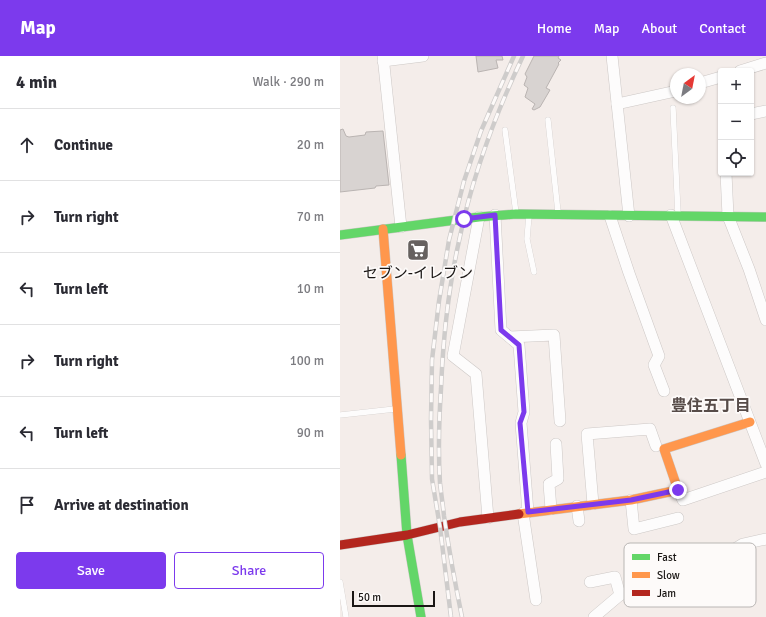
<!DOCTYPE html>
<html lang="en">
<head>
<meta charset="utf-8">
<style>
  body { margin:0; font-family:Signika,"Noto Sans JP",sans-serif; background:#f2f2f3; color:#2b2b33 }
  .controls { position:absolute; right:12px; top:12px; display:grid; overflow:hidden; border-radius:4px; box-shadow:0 1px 3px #0004 }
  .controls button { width:36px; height:36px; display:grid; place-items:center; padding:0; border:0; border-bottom:1px solid #e1e1e2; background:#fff; color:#2b2b33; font:20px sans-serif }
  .compass { position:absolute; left:330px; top:12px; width:36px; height:36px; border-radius:50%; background:#fff; box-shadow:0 1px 3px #0004; rotate:32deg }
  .scale { position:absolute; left:12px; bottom:10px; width:83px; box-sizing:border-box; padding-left:4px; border:2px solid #1a1614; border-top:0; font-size:11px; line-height:14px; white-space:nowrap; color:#1a1614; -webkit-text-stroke:3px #fdfaf9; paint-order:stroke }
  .stop { position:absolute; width:12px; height:12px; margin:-9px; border:3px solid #7c3aed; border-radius:50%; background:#fff }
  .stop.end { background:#7c3aed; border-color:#fff; box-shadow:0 1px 4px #0008 }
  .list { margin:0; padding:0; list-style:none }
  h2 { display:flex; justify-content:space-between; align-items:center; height:52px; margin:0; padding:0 16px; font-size:17px }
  h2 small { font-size:13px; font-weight:400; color:#7c7c81 }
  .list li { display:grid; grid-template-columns:26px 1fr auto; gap:12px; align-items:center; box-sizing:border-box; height:72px; padding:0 16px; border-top:1px solid #e1e1e2 }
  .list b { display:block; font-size:15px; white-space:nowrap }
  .list em { font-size:13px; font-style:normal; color:#7c7c81 }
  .actions { display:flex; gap:8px; padding:12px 16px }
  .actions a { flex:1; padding:9px 0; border:1px solid #7c3aed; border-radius:4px; text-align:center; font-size:14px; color:#7c3aed }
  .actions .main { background:#7c3aed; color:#fff }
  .icon { flex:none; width:22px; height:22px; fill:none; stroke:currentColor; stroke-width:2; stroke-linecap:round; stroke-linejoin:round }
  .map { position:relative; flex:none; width:426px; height:561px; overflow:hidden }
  header { display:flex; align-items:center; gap:24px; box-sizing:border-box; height:56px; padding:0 20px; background:#7c3aed; color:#fff }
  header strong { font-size:19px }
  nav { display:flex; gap:22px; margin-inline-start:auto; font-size:14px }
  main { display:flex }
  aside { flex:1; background:#fff }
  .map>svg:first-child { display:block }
  .building { fill:#d8d3d1; stroke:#bab4b2 }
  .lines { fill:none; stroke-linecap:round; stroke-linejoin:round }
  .lane-casing { stroke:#cdc8c6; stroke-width:6 }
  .street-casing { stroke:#cdc8c6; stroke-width:12 }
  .fast-casing { stroke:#cdc8c6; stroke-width:10 }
  .slow-casing { stroke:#cdc8c6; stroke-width:10 }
  .jam-casing { stroke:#cdc8c6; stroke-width:10 }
  .lane { stroke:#fdfcfc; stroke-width:5.5 }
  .street { stroke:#fdfcfc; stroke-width:11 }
  .fast { stroke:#63d668; stroke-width:9 }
  .slow { stroke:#ff974d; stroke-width:9 }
  .jam { stroke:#b3261e; stroke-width:9 }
  .rail-casing { stroke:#cecccb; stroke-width:4.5 }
  .rail { stroke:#fdfaf9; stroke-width:3; stroke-dasharray:9; stroke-linecap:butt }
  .route { stroke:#7c3aed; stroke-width:5 }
  .labels { text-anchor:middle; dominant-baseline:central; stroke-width:3.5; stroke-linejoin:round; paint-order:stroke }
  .poi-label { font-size:15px; fill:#1a1614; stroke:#fdfaf9 }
  .neighbourhood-label { font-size:16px; font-weight:bold; fill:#574c49; stroke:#fdfaf9 }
  .key { fill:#fdfaf9; stroke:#b9b6b4; stroke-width:1 }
  .key-label { font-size:11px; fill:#1a1614 }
</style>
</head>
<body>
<header>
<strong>Map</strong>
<nav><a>Home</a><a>Map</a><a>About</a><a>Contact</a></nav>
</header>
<main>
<aside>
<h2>4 min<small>Walk · 290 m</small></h2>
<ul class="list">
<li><svg class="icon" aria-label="ahead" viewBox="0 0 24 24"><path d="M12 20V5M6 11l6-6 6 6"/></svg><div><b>Continue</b></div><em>20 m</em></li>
<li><svg class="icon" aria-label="right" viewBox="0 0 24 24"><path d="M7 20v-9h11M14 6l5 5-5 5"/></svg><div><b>Turn right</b></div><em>70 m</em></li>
<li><svg class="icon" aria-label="left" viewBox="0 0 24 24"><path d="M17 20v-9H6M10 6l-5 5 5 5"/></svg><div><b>Turn left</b></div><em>10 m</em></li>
<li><svg class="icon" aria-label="right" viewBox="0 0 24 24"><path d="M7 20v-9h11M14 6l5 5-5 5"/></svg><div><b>Turn right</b></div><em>100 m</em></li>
<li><svg class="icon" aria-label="left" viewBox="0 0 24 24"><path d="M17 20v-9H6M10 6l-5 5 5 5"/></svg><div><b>Turn left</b></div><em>90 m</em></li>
<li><svg class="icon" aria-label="arrive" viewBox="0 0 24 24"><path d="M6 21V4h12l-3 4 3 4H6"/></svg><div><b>Arrive at destination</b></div></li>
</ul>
<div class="actions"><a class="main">Save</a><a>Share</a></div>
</aside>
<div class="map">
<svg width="426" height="561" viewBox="0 0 426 561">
  <rect width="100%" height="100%" fill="#f4edea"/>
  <g class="building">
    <path d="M136,0h26l1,4h-7l2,8 -20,4z"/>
    <path d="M194,0h25l-1,2 3,2 -3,3 1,1 -13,24 4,2 -10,17 -6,3 -2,-1 3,-5 -10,-7 3,-9 -4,-3 3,-8 -2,-3z"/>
    <path d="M3,73l3,7 3,1 16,-2 1,-3 17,-1 6,54 -13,1 -1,2 -35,4v-62z"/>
  </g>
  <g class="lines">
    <g class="lane-casing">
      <g id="lane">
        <path d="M333,52l5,106"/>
        <path d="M208,64l10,92"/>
        <path d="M165,74l11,83"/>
        <path d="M189,159l-2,24 7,33"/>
        <path d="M0,359l55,-6"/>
        <path d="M0,526l6,35"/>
      </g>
    </g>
    <g class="street-casing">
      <g id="street">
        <path d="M43,0l18,171"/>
        <path d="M272,0l17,160"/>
        <path d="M43,5l40,-5"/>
        <path d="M400,15l26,-8"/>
        <path d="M360,27l21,-6"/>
        <path d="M277,48l59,-13"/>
        <path d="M411,58l15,-3"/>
        <path d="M386,117l2,43 21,53 17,51"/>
        <path d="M155,159l6,115 18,15 5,67 -3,11 7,89"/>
        <path d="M331,159l95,249"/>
        <path d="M270,160l19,57 30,83 -5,9 10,26"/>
        <path d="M139,161l-26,139 23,18 12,144"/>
        <path d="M170,281l44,-2 6,86"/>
        <path d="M338,434l5,10 83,-28"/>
        <path d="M291,444l3,29 44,-11"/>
        <path d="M253,448l-6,-70 63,-5 6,17"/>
        <path d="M237,450l2,15"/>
        <path d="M211,453l-2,-25 9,-5 -2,-35"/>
        <path d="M183,457l13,87"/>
        <path d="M250,526l25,-5 5,18"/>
        <path d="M254,561l26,-22 20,-8 31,-8 37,-14 35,-21 23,-5"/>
      </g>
    </g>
    <g class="fast-casing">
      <g id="fast">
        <path d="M0,179l139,-18 37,-3 250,3"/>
        <path d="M61,399l6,80 14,82"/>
      </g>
    </g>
    <g class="slow-casing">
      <g id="slow">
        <path d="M43,173l18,226"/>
        <path d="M179,458l112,-14 47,-10 -14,-41 86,-27"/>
      </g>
    </g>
    <g class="jam-casing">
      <path id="jam" d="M0,489l67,-10 53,-13 59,-8"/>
    </g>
    <use href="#lane" class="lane"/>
    <use href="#street" class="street"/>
    <use href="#fast" class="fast"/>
    <use href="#slow" class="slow"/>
    <use href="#jam" class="jam"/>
    <g class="rail-casing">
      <g id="rail">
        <path d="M111,561l-11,-90 -8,-48 -1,-60 1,-59 7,-59 10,-61 15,-59 17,-50 33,-75"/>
        <path d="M122,561c-7,-34 -13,-67 -18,-101 -1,-11 -3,-23 -4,-33 -2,-32 -1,-63 1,-94 2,-50 7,-99 18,-148 13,-64 36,-126 64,-185"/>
      </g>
    </g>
    <use href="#rail" class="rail"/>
  </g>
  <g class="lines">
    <path class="route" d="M124,163l31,-4 6,115 18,15 5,67 -4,11 8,89 103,-12 47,-10"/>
  </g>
  <defs>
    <g id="supermarket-square" transform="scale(1.15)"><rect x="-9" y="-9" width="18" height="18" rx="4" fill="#66615f" stroke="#fdfaf9"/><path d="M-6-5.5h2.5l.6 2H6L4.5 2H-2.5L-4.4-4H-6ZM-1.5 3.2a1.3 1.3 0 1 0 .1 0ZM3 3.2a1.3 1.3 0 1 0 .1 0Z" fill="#fff"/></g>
  </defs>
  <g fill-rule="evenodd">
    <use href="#supermarket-square" x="78" y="194"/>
  </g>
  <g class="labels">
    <g class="poi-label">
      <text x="78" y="217">セブン-イレブン</text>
    </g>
    <g class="neighbourhood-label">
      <text x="371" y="350">豊住五丁目</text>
    </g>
  </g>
  <rect x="284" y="487" width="132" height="64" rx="6" class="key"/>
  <rect x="292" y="498" width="18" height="6" fill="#63d668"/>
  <rect x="292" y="516" width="18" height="6" fill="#ff974d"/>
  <rect x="292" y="534" width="18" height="6" fill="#b3261e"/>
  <g class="key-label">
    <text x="317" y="505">Fast</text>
    <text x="317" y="523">Slow</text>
    <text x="317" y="541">Jam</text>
  </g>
</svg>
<div class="controls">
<button>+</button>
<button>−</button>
<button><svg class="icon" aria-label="locate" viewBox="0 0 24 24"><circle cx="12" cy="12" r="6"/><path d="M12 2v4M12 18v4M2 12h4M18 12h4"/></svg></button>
</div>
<svg class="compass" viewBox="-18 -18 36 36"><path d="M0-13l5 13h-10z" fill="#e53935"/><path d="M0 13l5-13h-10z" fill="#7c7c81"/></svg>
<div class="scale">50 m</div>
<div class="stop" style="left:124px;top:163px"></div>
<div class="stop end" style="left:338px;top:434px"></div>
</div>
</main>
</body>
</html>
